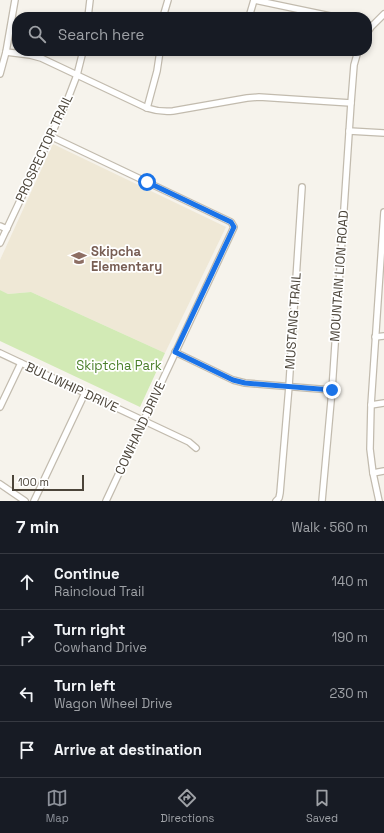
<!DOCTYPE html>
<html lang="en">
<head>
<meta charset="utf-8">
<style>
  body { margin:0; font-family:"Space Grotesk",sans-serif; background:#242831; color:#f1f3f6 }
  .scale { position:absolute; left:12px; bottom:10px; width:72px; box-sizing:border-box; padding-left:4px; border:2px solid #4b4439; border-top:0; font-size:11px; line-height:14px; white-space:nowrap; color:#4b4439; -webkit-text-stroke:3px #fff; paint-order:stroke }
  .stop { position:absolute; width:12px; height:12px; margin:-9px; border:3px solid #1a73e8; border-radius:50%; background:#fff }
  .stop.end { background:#1a73e8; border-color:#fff; box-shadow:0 1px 4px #0008 }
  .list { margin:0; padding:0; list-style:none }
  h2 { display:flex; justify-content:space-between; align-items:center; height:52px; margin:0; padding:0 16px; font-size:17px }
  h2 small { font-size:13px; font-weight:400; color:#9ea1a6 }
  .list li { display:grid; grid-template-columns:26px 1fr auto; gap:12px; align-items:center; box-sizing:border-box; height:56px; padding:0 16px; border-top:1px solid #363941 }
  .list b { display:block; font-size:15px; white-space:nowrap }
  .list p { margin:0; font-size:13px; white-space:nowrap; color:#9ea1a6 }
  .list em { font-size:13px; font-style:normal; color:#9ea1a6 }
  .icon { flex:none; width:22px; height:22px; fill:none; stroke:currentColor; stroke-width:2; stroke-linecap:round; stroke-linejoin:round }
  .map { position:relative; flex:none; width:384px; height:501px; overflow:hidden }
  .search { position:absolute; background:#171b24; box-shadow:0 2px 6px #0003; left:12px; right:12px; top:12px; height:44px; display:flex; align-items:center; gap:10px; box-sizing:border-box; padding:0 14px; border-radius:16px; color:#9ea1a6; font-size:15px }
  .sheet { height:276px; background:#171b24 }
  nav { display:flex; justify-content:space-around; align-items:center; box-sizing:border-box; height:56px; border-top:1px solid #363941; background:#171b24; font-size:11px; color:#9ea1a6 }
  nav a { display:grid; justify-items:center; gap:2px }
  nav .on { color:#8c9099 }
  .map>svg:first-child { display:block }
  .education { fill:#efe8d6 }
  .green { fill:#d2eab5 }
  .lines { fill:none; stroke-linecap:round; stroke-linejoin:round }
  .minor-casing { stroke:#c2bbae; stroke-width:8 }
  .minor { stroke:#fff; stroke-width:5.5 }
  .route { stroke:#1a73e8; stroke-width:5 }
  .labels { text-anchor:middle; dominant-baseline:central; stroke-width:3.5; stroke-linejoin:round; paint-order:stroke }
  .street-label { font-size:13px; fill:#4b4439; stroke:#fff }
  .education-label { font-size:13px; font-weight:bold; fill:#785e54; stroke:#fff; text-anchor:start }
  .park-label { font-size:13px; fill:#4a7f2a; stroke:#fff }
</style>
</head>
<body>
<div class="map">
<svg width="384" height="501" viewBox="0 0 384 501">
  <rect width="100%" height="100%" fill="#f6f3ec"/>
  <path class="education" d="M53,144l173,83 -61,126 -134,-61 -23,2 -8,-4v-30z"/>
  <path class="green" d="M0,290l8,4 23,-2 134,61 -25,54 -140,-66z"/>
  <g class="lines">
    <g class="minor-casing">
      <g id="minor">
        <path d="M254,0l81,17"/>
        <path d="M88,17l2,-17"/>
        <path d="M163,17l5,-17"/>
        <path d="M249,17l5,-17"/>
        <path d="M367,33l4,-6 13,-13"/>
        <path d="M6,52l24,3 11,3 106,50c9,3 16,4 26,3l74,-13 12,-1 92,6"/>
        <path d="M0,74l6,-22 9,-52"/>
        <path d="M147,108l10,-37 3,-20"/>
        <path d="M349,131l35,2"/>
        <path d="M50,136l181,86 3,5 -128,274"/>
        <path d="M0,226l7,3"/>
        <path d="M0,243l67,-142 10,-26 6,-24"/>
        <path d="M375,337l9,-1"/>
        <path d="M175,352l58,28 12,3 87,7"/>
        <path d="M0,353l189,89 7,6"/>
        <path d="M371,405l13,-2"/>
        <path d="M0,407l21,-44"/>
        <path d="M373,473l11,-2"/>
        <path d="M0,484l25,17"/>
        <path d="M34,501l51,-108"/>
        <path d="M276,501l3,-3 1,-5 9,-107 13,-199"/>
        <path d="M322,501l10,-111 19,-287 3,-38 4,-14"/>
        <path d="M379,501l-6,-28 -3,-24 1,-44 13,-193"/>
      </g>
    </g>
    <use href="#minor" class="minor"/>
  </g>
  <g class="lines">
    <path class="route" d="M147,182l84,40 3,5 -59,125 58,28 12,3 87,7"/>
  </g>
  <defs>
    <g id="school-bare" transform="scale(1.2)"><path d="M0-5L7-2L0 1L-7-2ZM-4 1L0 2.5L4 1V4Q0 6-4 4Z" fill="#8d6e63" stroke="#fff" stroke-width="2.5" paint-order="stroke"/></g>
  </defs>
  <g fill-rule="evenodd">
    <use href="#school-bare" x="79" y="258"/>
  </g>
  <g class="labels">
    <g class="street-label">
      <text transform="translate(44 148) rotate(-65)">PROSPECTOR TRAIL</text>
      <text transform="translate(339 276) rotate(-86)">MOUNTAIN LION ROAD</text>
      <text transform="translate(293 321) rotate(-86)">MUSTANG TRAIL</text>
      <text transform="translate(72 387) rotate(25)">BULLWHIP DRIVE</text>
      <text transform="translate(140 428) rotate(-65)">COWHAND DRIVE</text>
    </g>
    <g class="education-label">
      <text x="91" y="251">Skipcha<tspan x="91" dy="15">Elementary</tspan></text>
    </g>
    <g class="park-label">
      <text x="119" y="365">Skiptcha Park</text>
    </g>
  </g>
</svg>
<div class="scale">100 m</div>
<div class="stop" style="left:147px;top:182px"></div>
<div class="stop end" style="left:332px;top:390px"></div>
<div class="search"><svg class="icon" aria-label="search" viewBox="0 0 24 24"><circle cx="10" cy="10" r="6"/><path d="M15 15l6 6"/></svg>Search here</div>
</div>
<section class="sheet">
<h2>7 min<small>Walk · 560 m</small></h2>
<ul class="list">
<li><svg class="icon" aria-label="ahead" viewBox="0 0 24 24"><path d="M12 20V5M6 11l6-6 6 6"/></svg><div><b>Continue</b><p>Raincloud Trail</p></div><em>140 m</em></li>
<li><svg class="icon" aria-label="right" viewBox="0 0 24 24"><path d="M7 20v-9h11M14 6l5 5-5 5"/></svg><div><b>Turn right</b><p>Cowhand Drive</p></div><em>190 m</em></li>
<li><svg class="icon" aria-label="left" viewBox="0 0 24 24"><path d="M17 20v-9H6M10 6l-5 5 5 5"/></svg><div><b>Turn left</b><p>Wagon Wheel Drive</p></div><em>230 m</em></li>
<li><svg class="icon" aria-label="arrive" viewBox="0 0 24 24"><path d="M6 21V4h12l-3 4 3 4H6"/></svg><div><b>Arrive at destination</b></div></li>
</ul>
</section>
<nav>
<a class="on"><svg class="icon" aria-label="map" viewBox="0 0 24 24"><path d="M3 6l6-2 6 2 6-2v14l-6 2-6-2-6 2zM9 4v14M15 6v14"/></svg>Map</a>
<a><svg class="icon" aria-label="directions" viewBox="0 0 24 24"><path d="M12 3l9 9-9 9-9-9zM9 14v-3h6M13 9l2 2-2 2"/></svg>Directions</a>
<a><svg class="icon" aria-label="saved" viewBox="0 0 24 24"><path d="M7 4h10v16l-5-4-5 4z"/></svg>Saved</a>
</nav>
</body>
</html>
